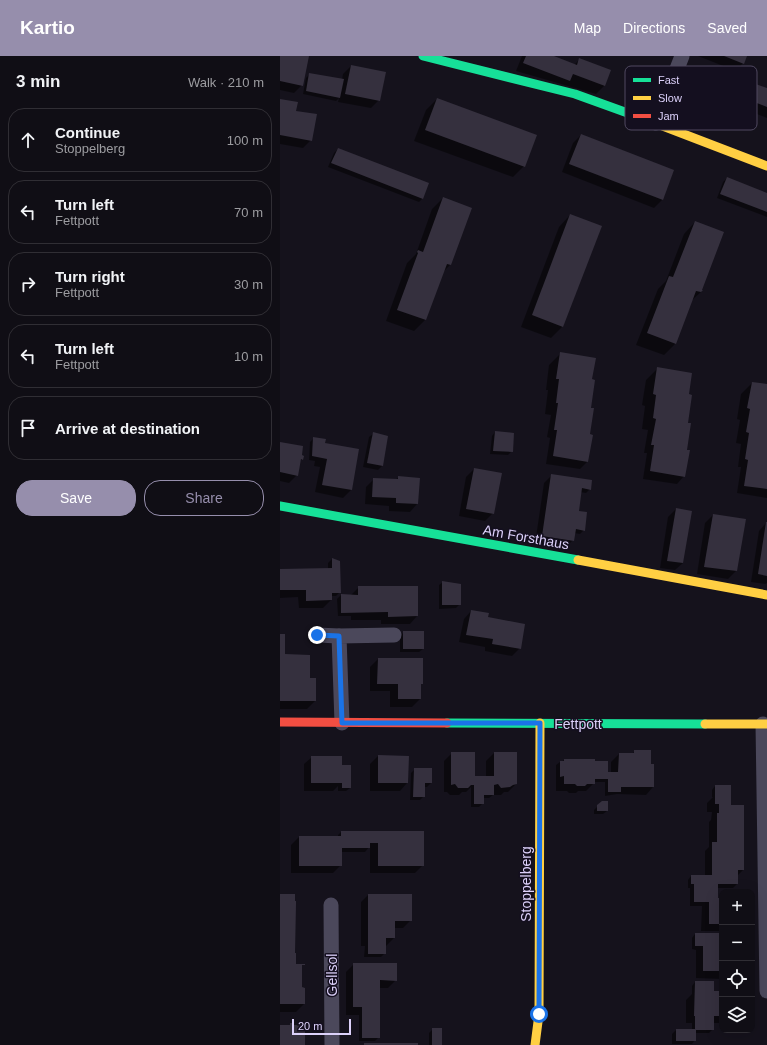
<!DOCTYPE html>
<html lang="en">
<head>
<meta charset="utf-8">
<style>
  body { margin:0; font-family:Arial,sans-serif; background:#19171e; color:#f1f3f6 }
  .controls { position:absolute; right:12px; bottom:12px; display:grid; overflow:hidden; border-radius:8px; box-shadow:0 4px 16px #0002 }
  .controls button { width:36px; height:36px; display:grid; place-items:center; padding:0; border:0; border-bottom:1px solid #302e34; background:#100e15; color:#f1f3f6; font:20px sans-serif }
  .scale { position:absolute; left:12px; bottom:10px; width:59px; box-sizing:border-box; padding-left:4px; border:2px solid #dcd1fa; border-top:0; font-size:11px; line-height:14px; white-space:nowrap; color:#dcd1fa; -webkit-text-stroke:3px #140f1f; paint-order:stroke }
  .stop { position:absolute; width:12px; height:12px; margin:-9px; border:3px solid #1a73e8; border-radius:50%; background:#fff }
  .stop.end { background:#1a73e8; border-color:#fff; box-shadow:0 1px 4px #0008 }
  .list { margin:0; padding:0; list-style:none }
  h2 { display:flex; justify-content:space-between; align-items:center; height:52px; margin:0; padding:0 16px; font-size:17px }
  h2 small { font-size:13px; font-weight:400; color:#9c9ca0 }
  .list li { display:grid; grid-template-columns:26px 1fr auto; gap:12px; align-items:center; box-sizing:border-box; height:64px; margin:0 8px 8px; padding:0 8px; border:1px solid #302e34; border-radius:16px }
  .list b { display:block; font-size:15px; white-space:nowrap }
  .list p { margin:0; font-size:13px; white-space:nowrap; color:#9c9ca0 }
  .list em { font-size:13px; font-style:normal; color:#9c9ca0 }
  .actions { display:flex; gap:8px; padding:12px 16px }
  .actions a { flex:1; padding:9px 0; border:1px solid #968eac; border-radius:16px; text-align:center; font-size:14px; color:#968eac }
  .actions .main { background:#968eac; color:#fff }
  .icon { flex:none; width:22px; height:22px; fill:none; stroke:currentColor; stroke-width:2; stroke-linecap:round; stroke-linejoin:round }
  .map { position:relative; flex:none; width:487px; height:989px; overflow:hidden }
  header { display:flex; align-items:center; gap:24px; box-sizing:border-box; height:56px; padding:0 20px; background:#968eac; color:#fff }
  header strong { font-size:19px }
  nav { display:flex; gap:22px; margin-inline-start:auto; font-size:14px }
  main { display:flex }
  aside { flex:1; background:#100e15 }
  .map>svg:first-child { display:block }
  .shadow { fill:#0007 }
  .building { fill:#35303e }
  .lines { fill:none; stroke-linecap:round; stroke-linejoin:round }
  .street { stroke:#4b485b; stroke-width:15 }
  .fast { stroke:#16e098; stroke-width:9 }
  .slow { stroke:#ffcf43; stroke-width:9 }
  .jam { stroke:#f24e42; stroke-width:9 }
  .route { stroke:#1a73e8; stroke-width:5 }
  .labels { text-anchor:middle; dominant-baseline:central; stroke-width:3; stroke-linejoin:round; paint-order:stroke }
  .street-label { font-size:14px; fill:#dcd1fa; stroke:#140f1f }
  .key { fill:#140f1f; stroke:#504961; stroke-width:1 }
  .key-label { font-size:11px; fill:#dcd1fa }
</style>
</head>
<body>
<header>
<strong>Kartio</strong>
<nav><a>Map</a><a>Directions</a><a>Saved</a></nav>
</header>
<main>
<aside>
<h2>3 min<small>Walk · 210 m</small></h2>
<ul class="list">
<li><svg class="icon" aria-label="ahead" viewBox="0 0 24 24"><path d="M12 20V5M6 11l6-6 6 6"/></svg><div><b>Continue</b><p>Stoppelberg</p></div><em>100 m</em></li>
<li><svg class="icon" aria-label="left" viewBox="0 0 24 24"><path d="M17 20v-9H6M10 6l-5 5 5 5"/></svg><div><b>Turn left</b><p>Fettpott</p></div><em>70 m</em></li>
<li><svg class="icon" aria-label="right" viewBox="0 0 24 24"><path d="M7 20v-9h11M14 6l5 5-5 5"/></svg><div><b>Turn right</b><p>Fettpott</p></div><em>30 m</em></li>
<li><svg class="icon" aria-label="left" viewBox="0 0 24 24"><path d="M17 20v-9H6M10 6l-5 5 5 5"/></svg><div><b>Turn left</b><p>Fettpott</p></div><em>10 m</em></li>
<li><svg class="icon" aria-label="arrive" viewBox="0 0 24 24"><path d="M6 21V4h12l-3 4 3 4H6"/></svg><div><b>Arrive at destination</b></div></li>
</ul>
<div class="actions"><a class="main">Save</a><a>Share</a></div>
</aside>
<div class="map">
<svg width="487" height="989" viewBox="0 0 487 989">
  <rect width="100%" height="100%" fill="#15121c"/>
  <g class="shadow">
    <path d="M0,0h21l1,29 -8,8 -14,-3z"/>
    <path d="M242,0h29l23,9 6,-6 30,11 -6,16 -8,8 -80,-23z"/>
    <path d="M418,0h48l-3,7 -7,8z"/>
    <path d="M71,10l28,34 -8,8 -33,-6 1,-4 -3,3 -33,-7 3,-16 4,-4 32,6 1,-6z"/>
    <path d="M459,23l28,10v29l-42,-16 6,-15z"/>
    <path d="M157,43l87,67 -11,11 -99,-36 12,-31z"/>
    <path d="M0,44l31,40 -8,8 -23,-4z"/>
    <path d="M301,79l92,36 -11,29 -8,8 -92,-36 11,-29z"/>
    <path d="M58,93l85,49 -4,4 -91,-35 6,-14z"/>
    <path d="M447,122l40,16v23l-50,-19 6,-16z"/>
    <path d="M163,142l7,67 -7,7 -18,48 -11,11 -28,-10 21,-58 9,-9 16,-45z"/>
    <path d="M290,159l30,12 -38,100 -11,11 -30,-11 38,-100z"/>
    <path d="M415,166l6,70 -10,9 -16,43 -11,11 -28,-10 22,-56 8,-8 18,-47z"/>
    <path d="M281,297l30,27 -3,81 -8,8 -34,-5 4,-26 -3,-1 4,-22 -6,-1 3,-24h-2l3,-25z"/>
    <path d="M378,312l30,27 -4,81 -7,8 -34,-5 4,-26h-3l4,-23 -6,-1 3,-23 -3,-1 4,-25z"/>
    <path d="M472,327l15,2v113l-30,-5 4,-26h-3l3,-23 -5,-1 4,-23 -3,-1 4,-25z"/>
    <path d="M215,376l17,19 -4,4 -18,-1 2,-18z"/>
    <path d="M93,378l9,32 -4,4 -15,-3 6,-30z"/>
    <path d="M34,382l10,6 27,46 -8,8 -28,-6 5,-25 -6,-1 1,-5 -6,-1 1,-18z"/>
    <path d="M0,387l20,13 2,3 -3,3 -2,13 -8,8 -9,-2z"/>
    <path d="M194,413l19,44 -8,8 -26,-5 7,-39z"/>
    <path d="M272,419l38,14 -4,4 -6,-1 -2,18 6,20 -4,4 -6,-1 -1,7 -8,8 -30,-4 9,-61z"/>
    <path d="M118,422l19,26 -7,8 -21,-1v-5l-24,-2 1,-17 8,-8 21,1z"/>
    <path d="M396,453l7,54 -8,7 -15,-2 8,-51z"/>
    <path d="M433,459l31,5 -8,51 -8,8 -31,-5 8,-51z"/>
    <path d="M486,467l1,60 -2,1 -14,-2 8,-51z"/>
    <path d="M52,503l7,2 1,31 -4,4h-5v4l-8,8h-24l-1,-11 -18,1v-28l48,-1v-6z"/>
    <path d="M163,526l17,22 -4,4 -17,1v-24z"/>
    <path d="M79,531l58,29 -7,8h-29v-4h-30v-4h-13l-1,-17 4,-4 9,1z"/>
    <path d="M191,555l16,7 33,30 -8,8 -27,-5v-4l-26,-5 5,-23z"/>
    <path d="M124,576l19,17 -4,3h-19v-16z"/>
    <path d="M0,579l4,19 25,25h6v22l-8,8h-27z"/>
    <path d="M98,603l44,24 -2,2v14l-8,8h-22v-16h-20v-24z"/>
    <path d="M355,695l15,14 3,22 -7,8 -29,-1 -12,2v-14h-11v1l-8,8h-8l-2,2h-7l-2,-2h-11v-26l4,-3h2l2,-2h30v2l13,11h4v-11l8,-8h13z"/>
    <path d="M172,697l22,25 12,-1v-16l8,-8 22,31 -8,8h-4l-3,3h-8l-4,3h-6v5l-4,4h-8v-20l-5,5h-4l-3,3h-9l-3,-3h-3v-31z"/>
    <path d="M98,700l29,27 -7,8h-30v-27z"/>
    <path d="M32,701l29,9 9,22 -4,3h-8v-5l-5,5h-29v-27z"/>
    <path d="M135,713l16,14 -4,4h-3v9l-4,4h-10l1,-27z"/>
    <path d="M435,730l15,20 13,64 -6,6v8l-4,4h-16v11h5v32h-21l1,-25h-12v-18h-2v-8l3,-4h14v-25l4,-4v-25l2,-2 1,-8h-5v-9l6,-6h-1v-7z"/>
    <path d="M322,746l5,9 -4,3h-9v-4z"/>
    <path d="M61,776h82v33l-8,8h-45v-27l-5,6h-24v13l-8,8h-42v-28l8,-8h39v-2z"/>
    <path d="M0,839l24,109 -8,8h-16z"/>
    <path d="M88,839l43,25 -8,8h-9v10l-8,8h-1v7l-4,4h-17l1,-11h-4v-44z"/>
    <path d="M415,878l27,9v36l-26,-1v-28l-4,-1v-11z"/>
    <path d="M74,908l42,16 -8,8h-9v49l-4,4h-16v-26h-13v-43z"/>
    <path d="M415,926l17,10h10v30l-1,1h-8v6l-4,4h-14v7l-3,4h-20v-10l4,-4h16v-7h-6v-23l6,-6v-8z"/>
    <path d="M153,973l8,16h-12v-12z"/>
  </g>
  <g class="building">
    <path d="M0,0h29l-6,30 -23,-5z"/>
    <path d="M246,0h28l23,9 2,-7 32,12 -6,16 -32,-12 -3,7 -47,-18z"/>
    <path d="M444,0h23l-3,8z"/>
    <path d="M71,9l35,7 -6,29 -35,-7z"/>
    <path d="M29,17l35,6 -4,19 -34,-7z"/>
    <path d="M459,22l28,10v19l-34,-13z"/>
    <path d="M157,42l100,37 -12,32 -100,-37z"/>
    <path d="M0,43l18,3 -2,9 21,3 -5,27 -32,-6z"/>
    <path d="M301,78l93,36 -11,30 -94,-36z"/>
    <path d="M58,92l91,35 -6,16 -92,-36z"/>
    <path d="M447,121l40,16v19l-47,-18z"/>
    <path d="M163,141l29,11 -21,57 -4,-1 -21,56 -29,-10 21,-57 -1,-1 1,-2 5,2z"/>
    <path d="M290,158l32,12 -39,101 -31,-12z"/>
    <path d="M415,165l29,11 -22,58h1l-2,2 -5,-1 -20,53 -29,-11 22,-57 4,1z"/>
    <path d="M280,296l36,6 -4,21 3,1 -4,28h3l-4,26 3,1 -5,27 -35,-6 4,-26h-3l4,-27h-2l3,-24h-3z"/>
    <path d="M377,311l35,6 -3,21 3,1 -4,28h3l-4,27h3l-5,27 -35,-6 4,-26h-3l5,-26 -3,-1 3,-23 -3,-1z"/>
    <path d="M472,326l15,2v105l-23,-3 4,-26 -3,-1 4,-26 -3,-1 4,-23 -3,-1z"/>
    <path d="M215,375l19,2 -1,19 -20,-1z"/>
    <path d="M93,376l15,4 -5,30 -16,-3z"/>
    <path d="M33,381l13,2 -1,4 34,6 -7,41 -30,-5 5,-26 -15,-3z"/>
    <path d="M0,386l23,4 -1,9 2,1 -1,4 -2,-1 -3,17 -18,-4z"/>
    <path d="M194,412l28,5 -8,41 -28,-5z"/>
    <path d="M271,418l41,6 -1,10 -9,-2 -3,23 8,1 -2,19 -9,-2 -2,12 -32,-5z"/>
    <path d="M118,420l22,2 -2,26 -22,-1v-5l-24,-1 1,-19 25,1z"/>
    <path d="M396,452l16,3 -9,52 -16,-2z"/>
    <path d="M433,458l33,5 -9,52 -33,-4z"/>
    <path d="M486,466h1v54l-9,-2z"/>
    <path d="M52,502l8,3 1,32h-9v7l-26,1v-11h-26v-21l52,-1z"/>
    <path d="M162,525l19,3v21h-19z"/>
    <path d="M78,530h60v30l-30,1v-5l-47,1v-19l17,1z"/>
    <path d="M191,554l18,3 -1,4 37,7 -4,25 -29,-5 1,-5 -27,-4z"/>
    <rect x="123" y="575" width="21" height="18"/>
    <path d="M0,578h5v20l25,1v23h6v23h-36z"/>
    <path d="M98,602h45v26h-2v15h-23v-15h-21z"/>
    <path d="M354,694h17v14h3v23h-33v5h-13v-13h-13v5h-8l-2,2h-8l-2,-2h-11v-8l-4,1v-16h4v-2h31v2h13v11h10l1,-19h15z"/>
    <path d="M171,696h24v24h19v-24h23v32l-4,1 -3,2 -9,1 -3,-4 -4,1v10h-10v9h-10v-19h-3l-3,3h-10l-3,-4 -4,1z"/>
    <path d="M98,699l31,1 -1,27h-30z"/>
    <path d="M31,700h31v9h9v23h-9v-5h-31z"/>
    <path d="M134,712h18v15h-7v14h-12z"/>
    <path d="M435,729h16v20h13v65h-6v14h-20v14h4v26h-13v-22h-15v-18h-3v-9h21v-33h5v-29h2v-9h-4z"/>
    <path d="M322,745h6v10h-11v-6z"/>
    <path d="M61,775h83v35h-46v-23h-8v5h-28v18h-43v-30h42z"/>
    <path d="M0,838h15v7h1v3l-1,49h1v11h9v1h-3v22l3,1v16h-25z"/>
    <path d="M88,838h44v27h-17v17h-9v16h-18z"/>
    <path d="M415,877h27v38h-19v-25h-8z"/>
    <path d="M73,907h44v18l-17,-1v58h-18v-31h-9z"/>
    <path d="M415,925h19v10h8v25h-8v14h-18v11h-20v-12h19v-13h-1z"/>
    <path d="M10,967h3v2h12v20h-25v-20h10z"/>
    <rect x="152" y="972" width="10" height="17"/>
    <rect x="84" y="987" width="54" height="2"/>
  </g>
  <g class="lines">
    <g class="street">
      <path d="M376,67l26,-67"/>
      <path d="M37,579l22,1"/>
      <path d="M62,667l-3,-87 55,-1"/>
      <path d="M483,668l4,267"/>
      <path d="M51,849l1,140"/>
    </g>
    <g class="fast">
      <path d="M143,0l152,38 72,26"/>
      <path d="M0,450l298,54"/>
      <path d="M167,667l258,1"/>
    </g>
    <g class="slow">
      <path d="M367,64l120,46"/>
      <path d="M298,504l189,35"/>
      <path d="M425,668h62"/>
      <path d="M255,989l4,-31 1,-291"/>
    </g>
    <path class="jam" d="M0,666l167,1"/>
  </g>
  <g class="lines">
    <path class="route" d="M37,579l22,1 3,87h198l-1,291"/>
  </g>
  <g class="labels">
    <g class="street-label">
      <text transform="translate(246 481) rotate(10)">Am Forsthaus</text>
      <text x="298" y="668">Fettpott</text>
      <text transform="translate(246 828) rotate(-90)">Stoppelberg</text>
      <text transform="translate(52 919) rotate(-90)">Gellsol</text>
    </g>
  </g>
  <rect x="345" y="10" width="132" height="64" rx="6" class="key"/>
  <rect x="353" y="22" width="18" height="4" fill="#16e098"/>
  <rect x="353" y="40" width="18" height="4" fill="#ffcf43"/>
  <rect x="353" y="58" width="18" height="4" fill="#f24e42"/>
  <g class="key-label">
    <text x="378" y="28">Fast</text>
    <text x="378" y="46">Slow</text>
    <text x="378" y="64">Jam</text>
  </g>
</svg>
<div class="controls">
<button>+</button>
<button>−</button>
<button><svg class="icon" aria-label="locate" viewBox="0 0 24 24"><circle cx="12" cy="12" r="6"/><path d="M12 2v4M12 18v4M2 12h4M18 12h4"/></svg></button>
<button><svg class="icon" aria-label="layers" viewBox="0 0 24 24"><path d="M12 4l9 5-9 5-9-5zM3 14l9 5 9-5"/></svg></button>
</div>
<div class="scale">20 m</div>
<div class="stop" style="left:259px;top:958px"></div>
<div class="stop end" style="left:37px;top:579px"></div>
</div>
</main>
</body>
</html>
